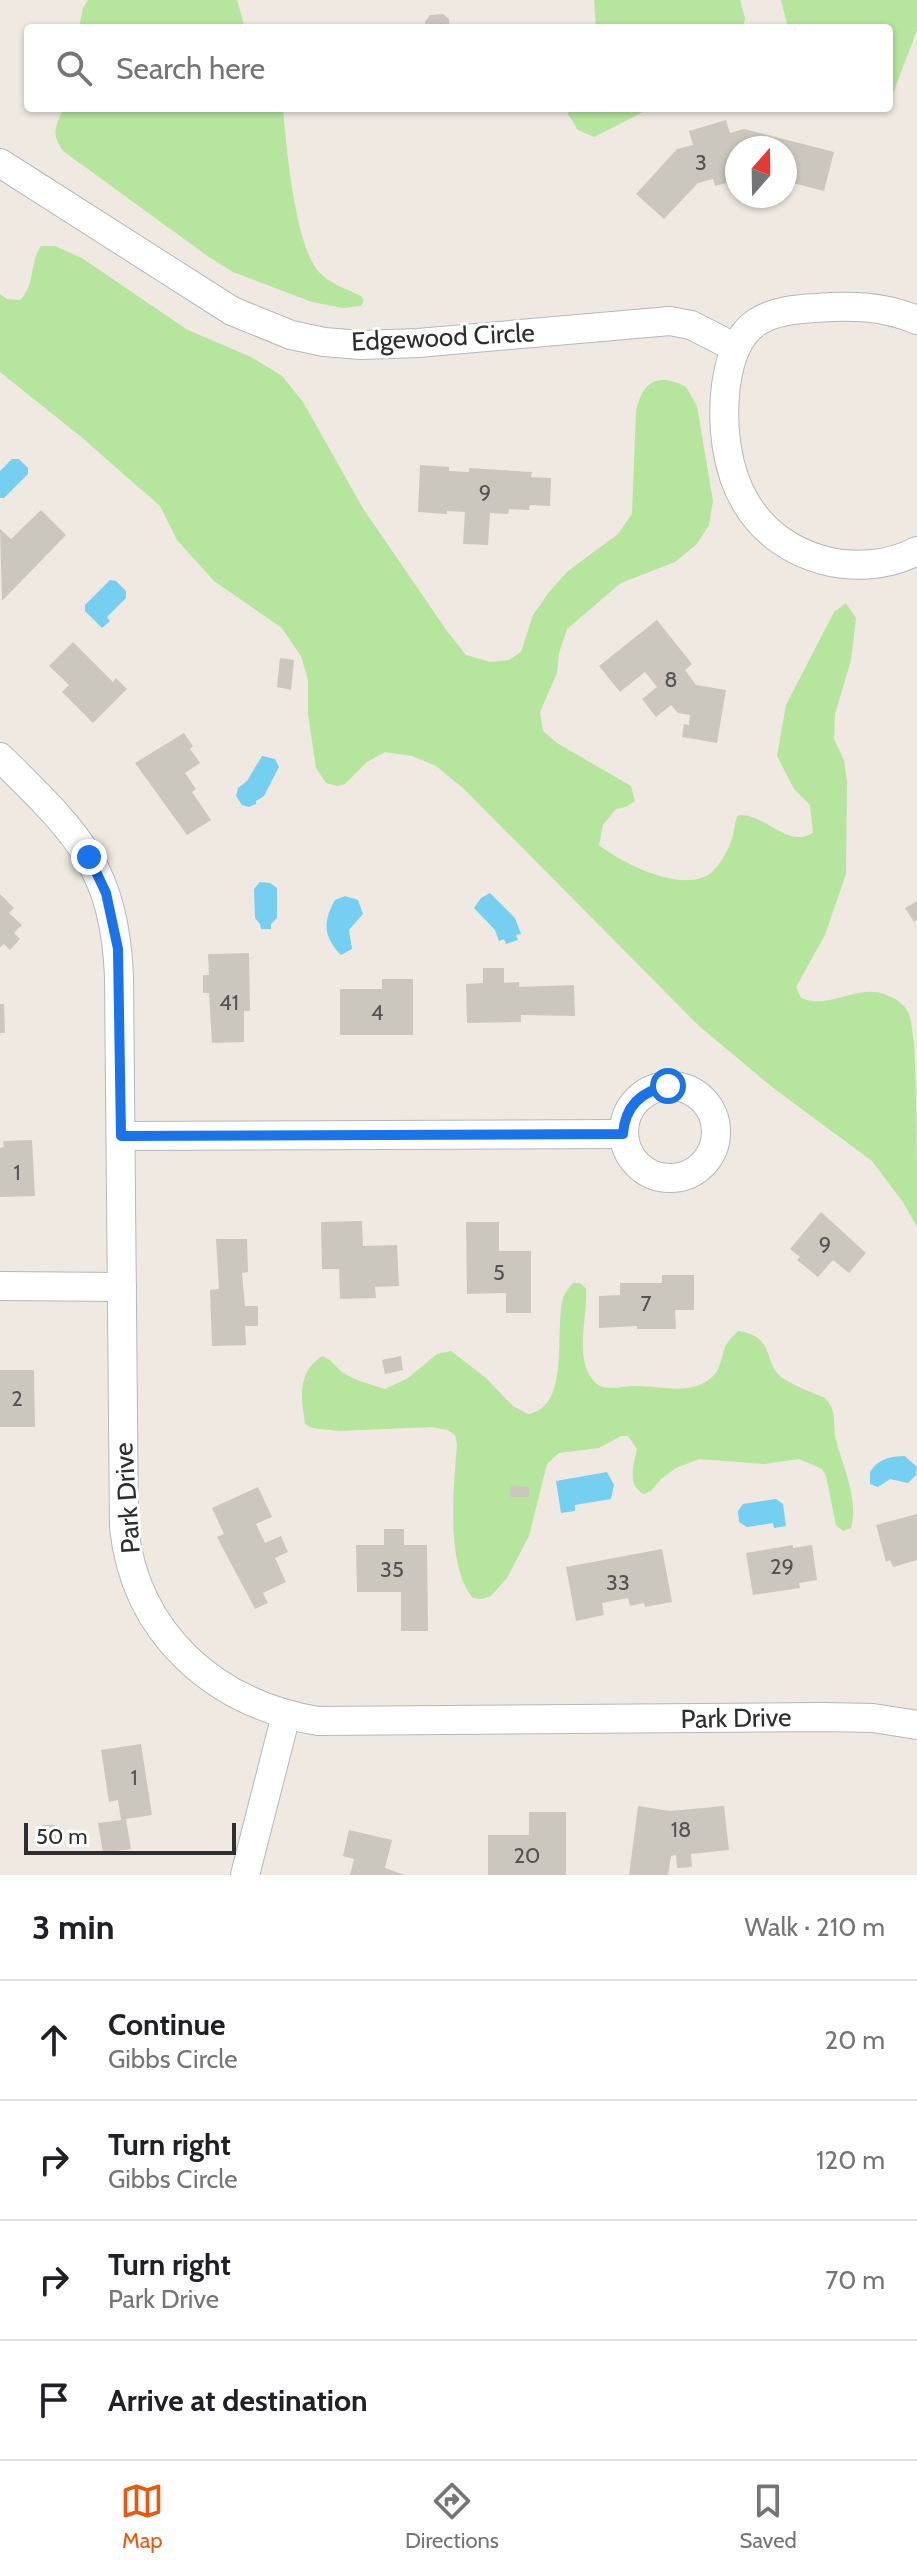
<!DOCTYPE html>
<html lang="en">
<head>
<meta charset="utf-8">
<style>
  body { margin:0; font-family:Cabin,sans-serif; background:#f2f2f2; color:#202124 }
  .compass { position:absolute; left:725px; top:136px; width:72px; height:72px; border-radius:50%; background:#fff; box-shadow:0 2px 6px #0004; rotate:20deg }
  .scale { position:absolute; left:24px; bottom:20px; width:212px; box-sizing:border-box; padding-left:8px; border:4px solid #2e2e2e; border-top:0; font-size:22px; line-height:28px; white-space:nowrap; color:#2e2e2e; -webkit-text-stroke:6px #fff; paint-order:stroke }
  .stop { position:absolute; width:24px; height:24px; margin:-18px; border:6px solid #1a73e8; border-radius:50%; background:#fff }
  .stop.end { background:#1a73e8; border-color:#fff; box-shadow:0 2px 8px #0008 }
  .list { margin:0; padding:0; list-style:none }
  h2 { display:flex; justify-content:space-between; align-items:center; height:104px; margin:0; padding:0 32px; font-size:34px }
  h2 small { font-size:26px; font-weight:400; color:#757577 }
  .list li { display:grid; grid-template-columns:52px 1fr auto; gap:24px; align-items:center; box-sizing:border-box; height:120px; padding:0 32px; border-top:2px solid #e0e0e0 }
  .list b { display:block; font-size:30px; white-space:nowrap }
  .list p { margin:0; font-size:26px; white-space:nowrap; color:#757577 }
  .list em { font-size:26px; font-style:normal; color:#757577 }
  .icon { flex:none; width:44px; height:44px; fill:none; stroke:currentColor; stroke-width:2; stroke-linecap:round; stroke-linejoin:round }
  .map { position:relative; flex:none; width:917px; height:1875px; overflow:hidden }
  .search { position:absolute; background:#fff; box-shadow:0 2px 6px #0004; left:24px; right:24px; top:24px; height:88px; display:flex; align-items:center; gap:20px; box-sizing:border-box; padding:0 28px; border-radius:8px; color:#757577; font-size:30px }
  .sheet { height:584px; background:#fff }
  nav { display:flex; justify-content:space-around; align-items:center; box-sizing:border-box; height:112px; border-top:2px solid #e0e0e0; background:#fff; font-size:22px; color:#757577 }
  nav a { display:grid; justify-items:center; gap:4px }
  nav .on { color:#ea580c }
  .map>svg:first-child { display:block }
  .green { fill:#b6e59e }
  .water { fill:#75cff0 }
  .building { fill:#cbc7bf }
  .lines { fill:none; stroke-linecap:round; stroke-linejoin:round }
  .minor-casing { stroke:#b4b7c1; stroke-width:30 }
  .minor { stroke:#fff; stroke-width:28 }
  .route { stroke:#1a73e8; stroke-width:10 }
  .labels { text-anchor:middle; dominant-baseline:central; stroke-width:6; stroke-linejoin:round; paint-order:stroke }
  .number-label { font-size:22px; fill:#555452 }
  .street-label { font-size:26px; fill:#2e2e2e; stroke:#fff }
</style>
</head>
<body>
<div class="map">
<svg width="917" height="1875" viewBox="0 0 917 1875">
  <rect width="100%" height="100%" fill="#efe9e1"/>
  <g class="green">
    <path d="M88,0h149l8,28h-166l4,-20z"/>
    <path d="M594,0h146l5,18 -2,10h-147z"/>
    <path d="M781,0h136v30l-26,69 -2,1v-72h-101z"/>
    <path d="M64,108h219c3,38 12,136 35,163 10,12 29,18 43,25l3,4 -3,6 -18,2 -31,-6 -79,-30 -27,-17 -143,-104c-12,-17 -8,-25 1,-43z"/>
    <path d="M570,108h81l-57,29 -16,-7 -10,-16z"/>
    <path d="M41,246h14l27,12 104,71 65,28 31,19 21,26 61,108 83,121 19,24 24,7 19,-2 12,-8 12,-37 16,-23 19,-21 50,-37 14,-20 4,-102c6,-30 21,-40 50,-25l11,19 16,95 -4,24 -12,19 -22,18 -54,21 -54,46 -8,24 -2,20 -17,39 3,19 14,12 74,43 4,15 -9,6 -10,2 -13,16 -4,20c24,19 88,51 114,26 8,-8 16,-22 19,-32 3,-9 2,-16 6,-24 28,-2 48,34 75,18l-3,-28 -16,-16 -17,-33 9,-51 48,-93 12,-9 10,15 -5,42 -16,54 -1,25 10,21 3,22 -1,92 -21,61 -29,52 5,11c29,12 55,-14 83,-4 10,4 19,8 24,18 4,8 4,21 6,30 3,60 3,124 3,185l-14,-25 -31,-41 -100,-74 -73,-61 -235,-237 -28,-23 -24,-10 -27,-4 -18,10 -22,22 -8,2 -11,-3 -10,-15 -8,-54v-34l-7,-24 -19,-28 -68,-47 -37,-41 -17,-34 -80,-70 -80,-64v-78l7,5 13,1c16,-16 9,-37 21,-54z"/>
    <path d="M573,1283h7l6,5c2,26 -10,62 3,86 11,22 29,11 49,12 25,0 57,11 77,-12 6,-7 7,-21 11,-29 3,-5 8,-10 12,-14 39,5 24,34 46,48 12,8 28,13 41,19 13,13 7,26 11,42 7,28 23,59 15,88l-8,3 -7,-6 -10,-49 -4,-7 -23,-10 -35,5 -65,-5 -23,9 -15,11 -10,12 -7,3c-18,-9 -10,-29 -7,-45l-9,-13h-7l-22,12 -40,5 -12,11 -18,72 -22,42 -16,18 -9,3 -9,-1c-28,-33 -19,-112 -16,-154l-2,-9 -7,-5 -16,-3 -93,4 -27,-3 -7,-4c-4,-27 -8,-51 17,-68 9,3 13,10 20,16 13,9 28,12 43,17l23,-11 29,-24 14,-3 35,27 27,28 15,8c43,-6 26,-84 35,-115 1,-6 6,-11 10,-16z"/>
  </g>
  <g class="water">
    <path d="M12,459h7l9,9v6l-24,24h-4v-27z"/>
    <path d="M110,580l6,1 10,10v7l-19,19 3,4 -8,7 -17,-17v-6z"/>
    <path d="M262,756l13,3 4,8 -15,29 -8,5v3l-7,3 -7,-2 -6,-9 2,-8 9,-7z"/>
    <path d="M260,882l10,1 7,5v30l-6,6v5h-10l-1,-5 -5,-6 -1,-29z"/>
    <path d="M490,893l25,25 6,16 -5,1 2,5 -12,4 -2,-5 -5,2 -4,-11 -21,-22 7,-10z"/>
    <path d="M345,896l13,4 5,14 -14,16 3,19 -11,6c-17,-18 -19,-32 -6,-55z"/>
    <path d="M905,1456l12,11 -1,8 -8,8 -18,-4 -12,8 -8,-3v-12c8,-13 20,-16 35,-16z"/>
    <path d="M607,1472l7,13 -3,14 -36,6v6l-14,2 -5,-32z"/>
    <path d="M776,1499l7,5 3,22 -12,2 -1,-5 -26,4 -8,-5 -1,-11 5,-7z"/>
  </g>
  <g class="building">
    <path d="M443,14l6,5 1,9h-25v-6l5,-7z"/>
    <path d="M726,120l4,13 14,-4 90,23 -10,39 -39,-10v-33h-48v24l-5,1 2,8 -19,5 -2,-7 -15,4 -34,36 -28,-25 41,-45 16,-4 -4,-14z"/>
    <path d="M420,465l29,2v4l20,1v-4l63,4 -1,5 20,1 -1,28 -20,-1 -1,5 -20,-1 -1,5 -18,-1 -2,32 -25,-1 2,-32 -18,-1v3l-29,-2z"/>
    <path d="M41,510l25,25 -64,66 -2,-72 11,10z"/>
    <path d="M657,620l35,44 -7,6 11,15 30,5 -9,53 -35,-6 2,-13 5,1 1,-10 -12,-2 -7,-8 -15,12 -14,-18 15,-12 -12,-15 -25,20 -21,-26z"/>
    <path d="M73,642l40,40 3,-4 11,11 -34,34 -31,-31 7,-7 -20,-19z"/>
    <path d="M280,658l14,2 -3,30 -14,-3z"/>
    <path d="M184,733l9,13 -3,3 10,14 -15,10 11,16 -4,3 19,28 -24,15 -52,-72z"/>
    <path d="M0,894l14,14 -5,5 13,12 -8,8 6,6 -10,11 -6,-6 -4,3z"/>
    <path d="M917,901v19l-3,2 -9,-14z"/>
    <path d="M249,953l1,58h-6v31l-32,1 -3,-50h-6v-18h6l-1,-21z"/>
    <path d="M483,968h21v15l15,-1v5l55,-2 1,31 -54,-1v7l-54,1 -1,-39 17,-1z"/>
    <path d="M382,979h31v56h-73v-46h42z"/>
    <path d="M0,1004h4l1,29h-5z"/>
    <path d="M32,1140l3,56 -35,1v-49l4,-1 -1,-6z"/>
    <path d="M821,1212l45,41 -17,20 -16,-13 -15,17 -21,-17 3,-3 -10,-8z"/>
    <path d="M362,1221l1,25 34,-1 2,41 -24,1 1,11 -36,1 -1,-30h-17l-1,-47z"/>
    <path d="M466,1222h33v29h32v62h-25v-20l-39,1z"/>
    <path d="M216,1239h31l1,33 -6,1 3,33h13v20h-13l1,19 -34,1 -2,-56 9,-1z"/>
    <path d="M662,1275h32v35h-19l1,19h-39v-3l-38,2v-32l21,-1v-12h42z"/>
    <path d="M401,1356l2,14 -18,4 -3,-14z"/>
    <path d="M0,1370h34l1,57h-35z"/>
    <path d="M511,1486l18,1v10h-19z"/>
    <path d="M258,1487l14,30 -16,7 9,19 16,-7 7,16 -13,6 11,24 -23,11 5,10 -13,6 -38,-72 7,-3 -12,-26z"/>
    <path d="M917,1514v46l-24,7 -3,-7 -4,2 -10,-37z"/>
    <path d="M384,1529h20v16h23l1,86h-27v-39h-44l-1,-47h28z"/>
    <path d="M793,1545v3l19,-3 5,35 -18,3 1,5 -47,7 -7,-42z"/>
    <path d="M662,1549l10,53 -27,5 -1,-4 -14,3 -2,-8 -26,5 2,12 -28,6 -10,-54z"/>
    <path d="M141,1744l11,71 -26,4 5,30 -28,4 -5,-30 23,-3 -3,-20 -9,2 -8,-52z"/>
    <path d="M638,1806l32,5 54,-5 5,44 -38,4 1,13 -15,1 -1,-13 -5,1 -3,19h-39z"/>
    <path d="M529,1812h37v63h-78v-40h41z"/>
    <path d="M42,1825h13l1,17h-13z"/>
    <path d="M349,1830l43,10 -7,28 20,7h-55l4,-16 -11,-3z"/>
  </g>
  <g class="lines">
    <g class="minor-casing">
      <g id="minor">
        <path d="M0,163l232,148 59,24 33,7 37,3 57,-2 252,-22 21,4 45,23"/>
        <path d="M917,320c-34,-14 -65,-15 -101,-12 -19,1 -42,3 -59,14 -20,13 -28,41 -31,63 -5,39 0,85 20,118 34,58 113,78 171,48"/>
        <path d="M0,757c74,74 114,107 119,219l5,551c11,107 91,177 194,194l506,-4 49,1 44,7"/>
        <circle cx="670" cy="1132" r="46"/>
        <path d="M121,1136l502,-2"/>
        <path d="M0,1286l122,1"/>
        <path d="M245,1875l41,-160"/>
      </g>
    </g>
    <use href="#minor" class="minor"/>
  </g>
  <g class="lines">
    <path class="route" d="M89,857l17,36 12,56 3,187 502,-2c2,-28 18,-43 45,-48"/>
  </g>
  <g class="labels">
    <g class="number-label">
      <text x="701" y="162">3</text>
      <text x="485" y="492">9</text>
      <text x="671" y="679">8</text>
      <text x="229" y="1002">41</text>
      <text x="377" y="1012">4</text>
      <text x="17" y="1172">1</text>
      <text x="825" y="1244">9</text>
      <text x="499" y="1272">5</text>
      <text x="646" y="1303">7</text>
      <text x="17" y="1398">2</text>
      <text x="782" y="1566">29</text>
      <text x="392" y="1569">35</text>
      <text x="618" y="1582">33</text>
      <text x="134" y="1777">1</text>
      <text x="681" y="1829">18</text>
      <text x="527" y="1855">20</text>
    </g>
    <g class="street-label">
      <text transform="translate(443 337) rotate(-3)">Edgewood Circle</text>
      <text transform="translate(127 1498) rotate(-94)">Park Drive</text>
      <text transform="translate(736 1718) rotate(-1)">Park Drive</text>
    </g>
  </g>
</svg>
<svg class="compass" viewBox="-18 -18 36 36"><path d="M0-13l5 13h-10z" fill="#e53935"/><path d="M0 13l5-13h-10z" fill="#757577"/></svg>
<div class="scale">50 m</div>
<div class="stop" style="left:668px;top:1086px"></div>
<div class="stop end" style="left:89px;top:857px"></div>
<div class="search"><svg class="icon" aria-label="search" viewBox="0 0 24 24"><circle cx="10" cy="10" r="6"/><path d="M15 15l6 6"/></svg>Search here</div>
</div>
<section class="sheet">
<h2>3 min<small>Walk · 210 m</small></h2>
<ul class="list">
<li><svg class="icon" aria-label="ahead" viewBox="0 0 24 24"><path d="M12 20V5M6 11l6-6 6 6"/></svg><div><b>Continue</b><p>Gibbs Circle</p></div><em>20 m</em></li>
<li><svg class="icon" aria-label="right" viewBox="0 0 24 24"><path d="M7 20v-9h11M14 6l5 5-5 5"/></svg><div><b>Turn right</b><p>Gibbs Circle</p></div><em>120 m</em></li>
<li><svg class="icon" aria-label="right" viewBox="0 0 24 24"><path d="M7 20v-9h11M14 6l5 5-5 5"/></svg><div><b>Turn right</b><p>Park Drive</p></div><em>70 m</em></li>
<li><svg class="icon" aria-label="arrive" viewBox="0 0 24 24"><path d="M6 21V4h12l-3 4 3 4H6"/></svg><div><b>Arrive at destination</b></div></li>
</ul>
</section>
<nav>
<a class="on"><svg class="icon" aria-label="map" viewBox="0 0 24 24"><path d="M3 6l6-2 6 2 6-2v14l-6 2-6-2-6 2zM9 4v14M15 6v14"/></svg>Map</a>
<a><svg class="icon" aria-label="directions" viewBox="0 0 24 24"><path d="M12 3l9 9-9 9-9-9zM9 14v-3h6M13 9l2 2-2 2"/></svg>Directions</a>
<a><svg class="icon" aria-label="saved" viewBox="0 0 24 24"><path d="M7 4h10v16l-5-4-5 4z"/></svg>Saved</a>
</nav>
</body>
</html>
